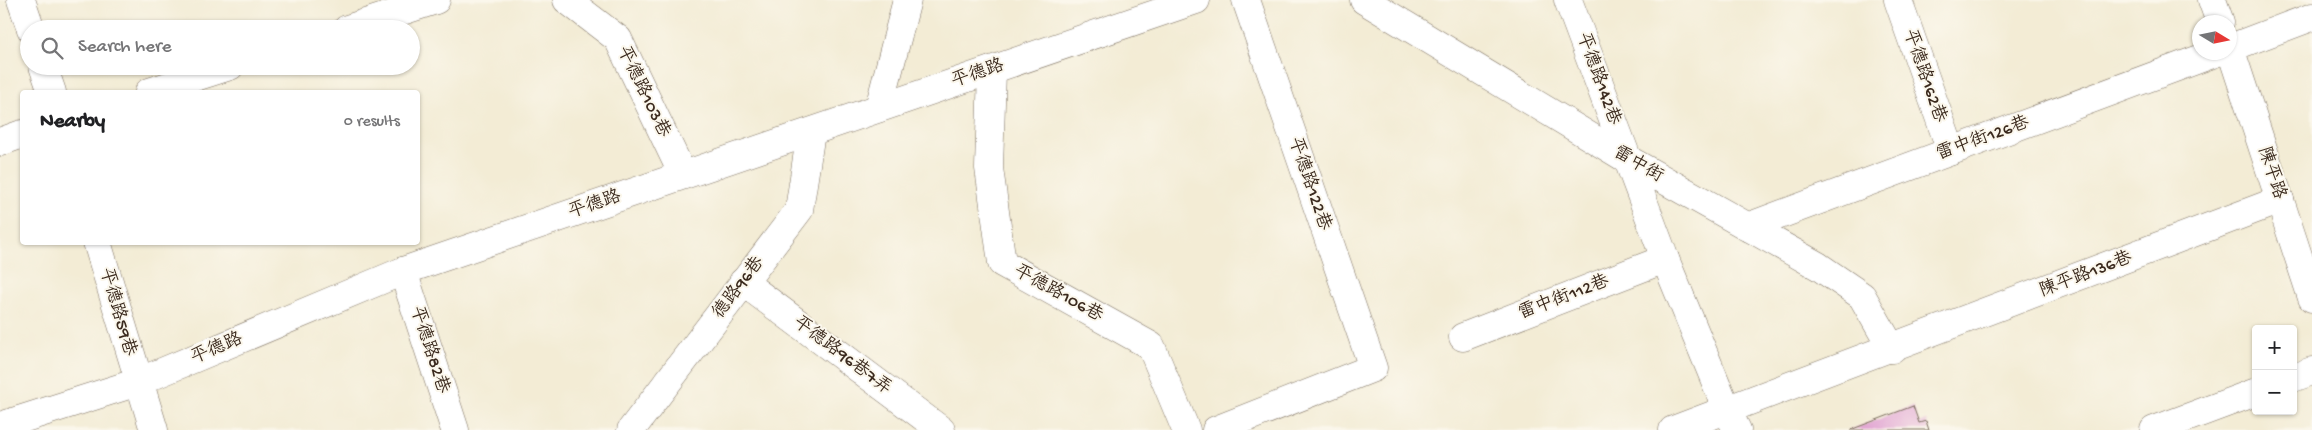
<!DOCTYPE html>
<html lang="en">
<head>
<meta charset="utf-8">
<style>
  body { margin:0; font-family:"Gochi Hand","LXGW WenKai TC",sans-serif; background:#f6f6f6; color:#202124 }
  .controls { position:absolute; right:15px; bottom:15px; display:grid; overflow:hidden; border-radius:5px; box-shadow:0 1px 4px #0004 }
  .controls button { width:45px; height:45px; display:grid; place-items:center; padding:0; border:0; border-bottom:1px solid #e0e0e0; background:#fff; color:#202124; font:25px sans-serif }
  .compass { position:absolute; left:2192px; top:15px; width:45px; height:45px; border-radius:50%; background:#fff; box-shadow:0 1px 4px #0004; rotate:100deg }
  .list { margin:0; padding:0; list-style:none }
  h2 { display:flex; justify-content:space-between; align-items:center; height:65px; margin:0; padding:0 20px; font-size:21px }
  h2 small { font-size:16px; font-weight:400; color:#757577 }
  .icon { flex:none; width:28px; height:28px; fill:none; stroke:currentColor; stroke-width:2; stroke-linecap:round; stroke-linejoin:round }
  .map { position:relative; flex:none; width:2312px; height:430px; overflow:hidden }
  .search { position:absolute; background:#fff; box-shadow:0 1px 4px #0004; left:20px; top:20px; width:400px; height:55px; display:flex; align-items:center; gap:12px; box-sizing:border-box; padding:0 18px; border-radius:28px; color:#757577; font-size:19px }
  .panel { position:absolute; background:#fff; box-shadow:0 1px 4px #0004; left:20px; top:90px; width:400px; height:155px; border-radius:5px }
  .map>svg:first-child { display:block }
  .building { fill:#e0a0d1 }
  .lines { fill:none; stroke-linecap:round; stroke-linejoin:round }
  .minor-casing { stroke:#7b6e5e; stroke-width:29 }
  .minor { stroke:#fff; stroke-width:28 }
  .labels { text-anchor:middle; dominant-baseline:central; stroke-width:4; stroke-linejoin:round; paint-order:stroke }
  .street-label { font-size:18px; fill:#3b2a1e; stroke:#fbf7ec }
</style>
</head>
<body>
<div class="map">
<svg width="2312" height="430" viewBox="0 0 2312 430">
  <rect width="100%" height="100%" fill="#fbf7ec"/>
  <filter id="ink" filterUnits="userSpaceOnUse"><feTurbulence type="fractalNoise" baseFrequency=".02" numOctaves="2"/><feDisplacementMap in="SourceGraphic" scale="10" xChannelSelector="R" yChannelSelector="G"/><feConvolveMatrix kernelMatrix="1 2 1 2 8 2 1 2 1" color-interpolation-filters="sRGB"/></filter>
  <filter id="wash" filterUnits="userSpaceOnUse"><feTurbulence type="fractalNoise" baseFrequency=".0096" numOctaves="4" result="noise"/><feDisplacementMap in="SourceGraphic" scale="20" xChannelSelector="R" yChannelSelector="G"/><feGaussianBlur stdDeviation="1.12" result="paint"/><feColorMatrix in="noise" values="0 0 0 0 0 0 0 0 0 0 0 0 0 0 0 0 0 1.4 0 .05"/><feComposite in="paint" operator="in"/></filter>
  <g filter="url(#wash)">
    <rect width="100%" height="100%" fill="#f3ecd5"/>
    <g id="blocks">
      <path class="building" d="M1913,406l6,17 7,-2 3,9h-79z"/>
    </g>
  </g>
  <g filter="url(#ink)">
    <use href="#blocks" fill-opacity="0" stroke="#7b6e5e" stroke-width="1"/>
    <g class="lines">
      <g class="minor-casing">
        <g id="minor">
          <path d="M21,0l10,29"/>
          <path d="M567,0l51,39 65,136"/>
          <path d="M1364,0l263,159 191,107 44,30 30,53"/>
          <path d="M1568,0l97,259 62,151 10,20"/>
          <path d="M1898,0l53,151"/>
          <path d="M2212,0l8,22"/>
          <path d="M347,29l89,-29"/>
          <path d="M2230,48l82,250"/>
          <path d="M2230,48l82,-31"/>
          <path d="M43,66l9,26"/>
          <path d="M992,70l-3,98 13,95 149,83 35,84"/>
          <path d="M149,92l81,-26"/>
          <path d="M879,108l28,-108"/>
          <path d="M0,142l22,-8"/>
          <path d="M1747,227l471,-175"/>
          <path d="M97,242l57,188"/>
          <path d="M403,271l52,159"/>
          <path d="M743,282l198,148"/>
          <path d="M1463,337l202,-78"/>
          <path d="M2293,378l19,-7"/>
          <path d="M0,426l138,-44 265,-111 793,-271"/>
          <path d="M631,430l168,-220 12,-78"/>
          <path d="M1216,430l157,-62 -127,-368"/>
          <path d="M1673,430l607,-230"/>
          <path d="M2154,430l102,-38"/>
        </g>
      </g>
      <use href="#minor" class="minor"/>
    </g>
  </g>
  <g class="labels">
    <g class="street-label">
      <text transform="translate(978 74) rotate(-19)">平德路</text>
      <text transform="translate(1924 76) rotate(71)">平德路162巷</text>
      <text transform="translate(1598 79) rotate(70)">平德路142巷</text>
      <text transform="translate(643 92) rotate(64)">平德路103巷</text>
      <text transform="translate(1983 139) rotate(-20)">雷中街126巷</text>
      <text transform="translate(1638 165) rotate(30)">雷中街</text>
      <text transform="translate(2271 173) rotate(72)">陳平路</text>
      <text transform="translate(1309 184) rotate(71)">平德路122巷</text>
      <text transform="translate(595 205) rotate(-19)">平德路</text>
      <text transform="translate(2086 275) rotate(-21)">陳平路136巷</text>
      <text transform="translate(739 288) rotate(-53)">德路96巷</text>
      <text transform="translate(1058 294) rotate(29)">平德路106巷</text>
      <text transform="translate(1564 298) rotate(-21)">雷中街112巷</text>
      <text transform="translate(117 312) rotate(74)">平德路59巷</text>
      <text transform="translate(217 349) rotate(-23)">平德路</text>
      <text transform="translate(429 350) rotate(72)">平德路82巷</text>
      <text transform="translate(842 356) rotate(37)">平德路96巷7弄</text>
    </g>
  </g>
</svg>
<div class="controls">
<button>+</button>
<button>−</button>
</div>
<svg class="compass" viewBox="-18 -18 36 36"><path d="M0-13l5 13h-10z" fill="#e53935"/><path d="M0 13l5-13h-10z" fill="#757577"/></svg>
<div class="search"><svg class="icon" aria-label="search" viewBox="0 0 24 24"><circle cx="10" cy="10" r="6"/><path d="M15 15l6 6"/></svg>Search here</div>
<section class="panel">
<h2>Nearby<small>0 results</small></h2>
<ul class="list">
</ul>
</section>
</div>
</body>
</html>
